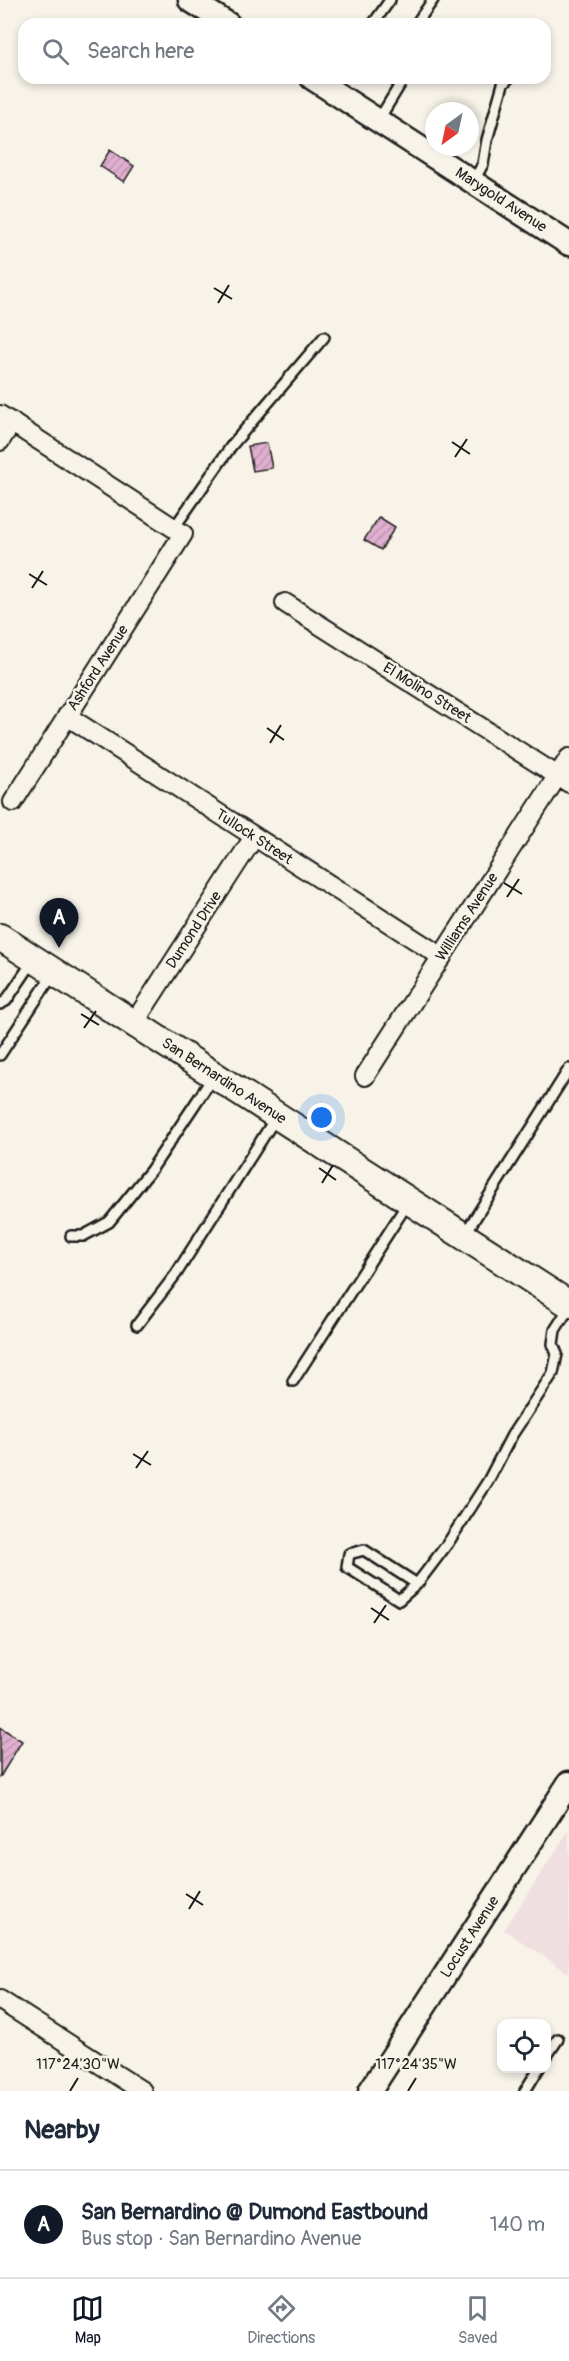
<!DOCTYPE html>
<html lang="en">
<head>
<meta charset="utf-8">
<style>
  body { margin:0; font-family:Pangolin,sans-serif; background:#f6f6f7; color:#1f2937 }
  .controls { position:absolute; right:18px; bottom:18px; display:grid; overflow:hidden; border-radius:12px; box-shadow:0 3px 9px #0003 }
  .controls button { width:54px; height:54px; display:grid; place-items:center; padding:0; border:0; border-bottom:2px solid #e0e1e3; background:#fff; color:#1f2937; font:30px sans-serif }
  .compass { position:absolute; left:425px; top:102px; width:54px; height:54px; border-radius:50%; background:#fff; box-shadow:0 3px 9px #0003; rotate:213deg }
  .you { position:absolute; left:322px; top:1118px; width:21px; height:21px; margin:-15px; border:4px solid #fff; border-radius:50%; background:#1a73e8; box-shadow:0 0 0 9px #1a73e833 }
  .badge { display:grid; place-items:center; width:39px; height:39px; border-radius:50%; background:#111827; color:#fff; font-size:20px; font-weight:700 }
  .pin { position:absolute; translate:-50% -50px; filter:drop-shadow(0 2px 3px #0008) }
  .pin::after { content:''; position:absolute; top:32px; width:21px; height:18px; background:inherit; clip-path:polygon(0 0,100% 0,50% 100%) }
  .list { margin:0; padding:0; list-style:none }
  h2 { display:flex; justify-content:space-between; align-items:center; height:78px; margin:0; padding:0 24px; font-size:26px }
  h2 small { font-size:20px; font-weight:400; color:#747a83 }
  .list li { display:grid; grid-template-columns:39px 1fr auto; gap:18px; align-items:center; box-sizing:border-box; height:108px; padding:0 24px; border-top:2px solid #e0e1e3 }
  .list b { display:block; font-size:22px; white-space:nowrap }
  .list p { margin:0; font-size:20px; white-space:nowrap; color:#747a83 }
  .list em { font-size:20px; font-style:normal; color:#747a83 }
  .icon { flex:none; width:33px; height:33px; fill:none; stroke:currentColor; stroke-width:2; stroke-linecap:round; stroke-linejoin:round }
  .map { position:relative; flex:none; width:569px; height:2091px; overflow:hidden }
  .search { position:absolute; background:#fff; box-shadow:0 3px 9px #0003; left:18px; right:18px; top:18px; height:66px; display:flex; align-items:center; gap:15px; box-sizing:border-box; padding:0 21px; border-radius:18px; color:#747a83; font-size:22px }
  .sheet { height:186px; background:#fff }
  nav { display:flex; justify-content:space-around; align-items:center; box-sizing:border-box; height:84px; border-top:2px solid #e0e1e3; background:#fff; font-size:16px; color:#747a83 }
  nav a { display:grid; justify-items:center; gap:3px }
  nav .on { color:#111827 }
  .map>svg:first-child { display:block }
  .built { fill:#f0dfe0 }
  .building { fill:url(#building-hatch); stroke:#1c1c1c; stroke-width:1.5 }
  .lines { fill:none; stroke-linecap:round; stroke-linejoin:round }
  .service-casing { stroke:#1c1c1c; stroke-width:14 }
  .minor-casing { stroke:#1c1c1c; stroke-width:22 }
  .tertiary-casing { stroke:#1c1c1c; stroke-width:27 }
  .secondary-casing { stroke:#1c1c1c; stroke-width:30 }
  .service { stroke:#f7f3e8; stroke-width:9 }
  .minor { stroke:#f7f3e8; stroke-width:18 }
  .tertiary { stroke:#f7f3e8; stroke-width:22 }
  .secondary { stroke:#f7f3e8; stroke-width:26 }
  .ticks { fill:none; stroke:#1c1c1c; stroke-width:2 }
  .labels { text-anchor:middle; dominant-baseline:central; stroke-width:5; stroke-linejoin:round; paint-order:stroke }
  .street-label { font-size:15px; fill:#1c1c1c; stroke:#f7f3e8 }
  .ticks-label { font-size:15px; text-anchor:middle; fill:#1c1c1c; stroke:#f7f3e8; stroke-width:5; stroke-linejoin:round; paint-order:stroke }
</style>
</head>
<body>
<div class="map">
<svg width="569" height="2091" viewBox="0 0 569 2091">
  <defs>
    <pattern id="building-hatch" width="6" height="6" patternUnits="userSpaceOnUse" patternTransform="scale(1.5)"><rect width="6" height="6" fill="#dfafcf"/><path d="M-1 1l2-2M0 6l6-6M5 7l2-2" fill="none" stroke="#bf96b1"/></pattern>
  </defs>
  <rect width="100%" height="100%" fill="#f7f3e8"/>
  <filter id="ink" filterUnits="userSpaceOnUse"><feTurbulence type="fractalNoise" baseFrequency=".0167" numOctaves="2"/><feDisplacementMap in="SourceGraphic" scale="12" xChannelSelector="R" yChannelSelector="G"/><feConvolveMatrix kernelMatrix="1 2 1 2 8 2 1 2 1" color-interpolation-filters="sRGB"/></filter>
  <g filter="url(#ink)">
    <path class="built" d="M569,1830v143l-65,-43z"/>
    <g class="building">
      <path d="M110,150l24,16 -10,16 -24,-16z"/>
      <path d="M267,443l5,25 -19,3 -5,-25z"/>
      <path d="M379,517l16,10 -14,23 -17,-10z"/>
      <path d="M0,1727l22,14 -22,36z"/>
    </g>
    <g class="lines">
      <g class="service-casing">
        <g id="service">
          <path d="M373,24l17,-24"/>
          <path d="M416,24l17,-24"/>
          <path d="M378,121l26,-43"/>
          <path d="M473,182l10,-18 4,-24 16,-56 6,-6"/>
          <path d="M174,528l58,-83 92,-108"/>
          <path d="M0,1004l6,-3 27,-40"/>
          <path d="M0,1055l53,-81"/>
          <path d="M465,1234l104,-165"/>
          <path d="M71,1236h12l26,-14 42,-52 62,-93"/>
          <path d="M137,1325l39,-51 100,-157"/>
          <path d="M293,1381l116,-180"/>
          <path d="M417,1584l-53,-34 -15,4 -2,13 52,33 18,-16 31,-41 40,-62 24,-46 41,-62 4,-19 -4,-10 2,-14 14,-22"/>
          <path d="M546,2057l12,-18"/>
          <path d="M525,2091l14,-23"/>
        </g>
      </g>
      <g class="minor-casing">
        <g id="minor">
          <path d="M0,415l183,119 -170,268"/>
          <path d="M0,441l12,-19"/>
          <path d="M285,603l284,180"/>
          <path d="M67,716l375,241"/>
          <path d="M134,1023l120,-186"/>
          <path d="M365,1076l204,-318"/>
          <path d="M0,2000l142,91"/>
        </g>
      </g>
      <g class="tertiary-casing">
        <g id="tertiary">
          <path d="M190,0l38,24"/>
          <path d="M312,78l257,166"/>
          <path d="M370,2091l199,-308"/>
        </g>
      </g>
      <g class="secondary-casing">
        <path id="secondary" d="M0,937l569,367"/>
      </g>
      <use href="#service" class="service"/>
      <use href="#minor" class="minor"/>
      <use href="#tertiary" class="tertiary"/>
      <use href="#secondary" class="secondary"/>
    </g>
  </g>
  <path class="ticks" d="M214,288l18,11M218,303l11,-18M452,442l18,12M455,457l12,-18M29,574l18,11M32,588l11,-17M267,728l17,12M270,743l11,-18M504,883l18,11M507,897l12,-18M81,1014l18,11M84,1028l12,-17M319,1168l17,12M322,1183l11,-18M133,1454l18,11M136,1468l12,-17M371,1608l18,12M374,1623l12,-18M186,1894l17,11M189,1909l11,-18M70,2091l8,-13M408,2091l8,-13"/>
  <g class="labels">
    <g class="street-label">
      <text transform="translate(501 200) rotate(33)">Marygold Avenue</text>
      <text transform="translate(98 668) rotate(-57)">Ashford Avenue</text>
      <text transform="translate(427 693) rotate(32)">El Molino Street</text>
      <text transform="translate(254 837) rotate(33)">Tullock Street</text>
      <text transform="translate(467 917) rotate(-57)">Williams Avenue</text>
      <text transform="translate(194 930) rotate(-57)">Dumond Drive</text>
      <text transform="translate(224 1081) rotate(33)">San Bernardino Avenue</text>
      <text transform="translate(470 1937) rotate(-57)">Locust Avenue</text>
    </g>
  </g>
  <g class="ticks-label">
    <text x="78" y="2069">117°24'30"W</text>
    <text x="416" y="2069">117°24'35"W</text>
  </g>
</svg>
<div class="controls">
<button><svg class="icon" aria-label="locate" viewBox="0 0 24 24"><circle cx="12" cy="12" r="6"/><path d="M12 2v4M12 18v4M2 12h4M18 12h4"/></svg></button>
</div>
<svg class="compass" viewBox="-18 -18 36 36"><path d="M0-13l5 13h-10z" fill="#e53935"/><path d="M0 13l5-13h-10z" fill="#747a83"/></svg>
<div class="you"></div>
<div class="pin badge" style="left:59px;top:948px">A</div>
<div class="search"><svg class="icon" aria-label="search" viewBox="0 0 24 24"><circle cx="10" cy="10" r="6"/><path d="M15 15l6 6"/></svg>Search here</div>
</div>
<section class="sheet">
<h2>Nearby<small></small></h2>
<ul class="list">
<li><span class="badge">A</span><div><b>San Bernardino @ Dumond Eastbound</b><p>Bus stop · San Bernardino Avenue</p></div><em>140 m</em></li>
</ul>
</section>
<nav>
<a class="on"><svg class="icon" aria-label="map" viewBox="0 0 24 24"><path d="M3 6l6-2 6 2 6-2v14l-6 2-6-2-6 2zM9 4v14M15 6v14"/></svg>Map</a>
<a><svg class="icon" aria-label="directions" viewBox="0 0 24 24"><path d="M12 3l9 9-9 9-9-9zM9 14v-3h6M13 9l2 2-2 2"/></svg>Directions</a>
<a><svg class="icon" aria-label="saved" viewBox="0 0 24 24"><path d="M7 4h10v16l-5-4-5 4z"/></svg>Saved</a>
</nav>
</body>
</html>
